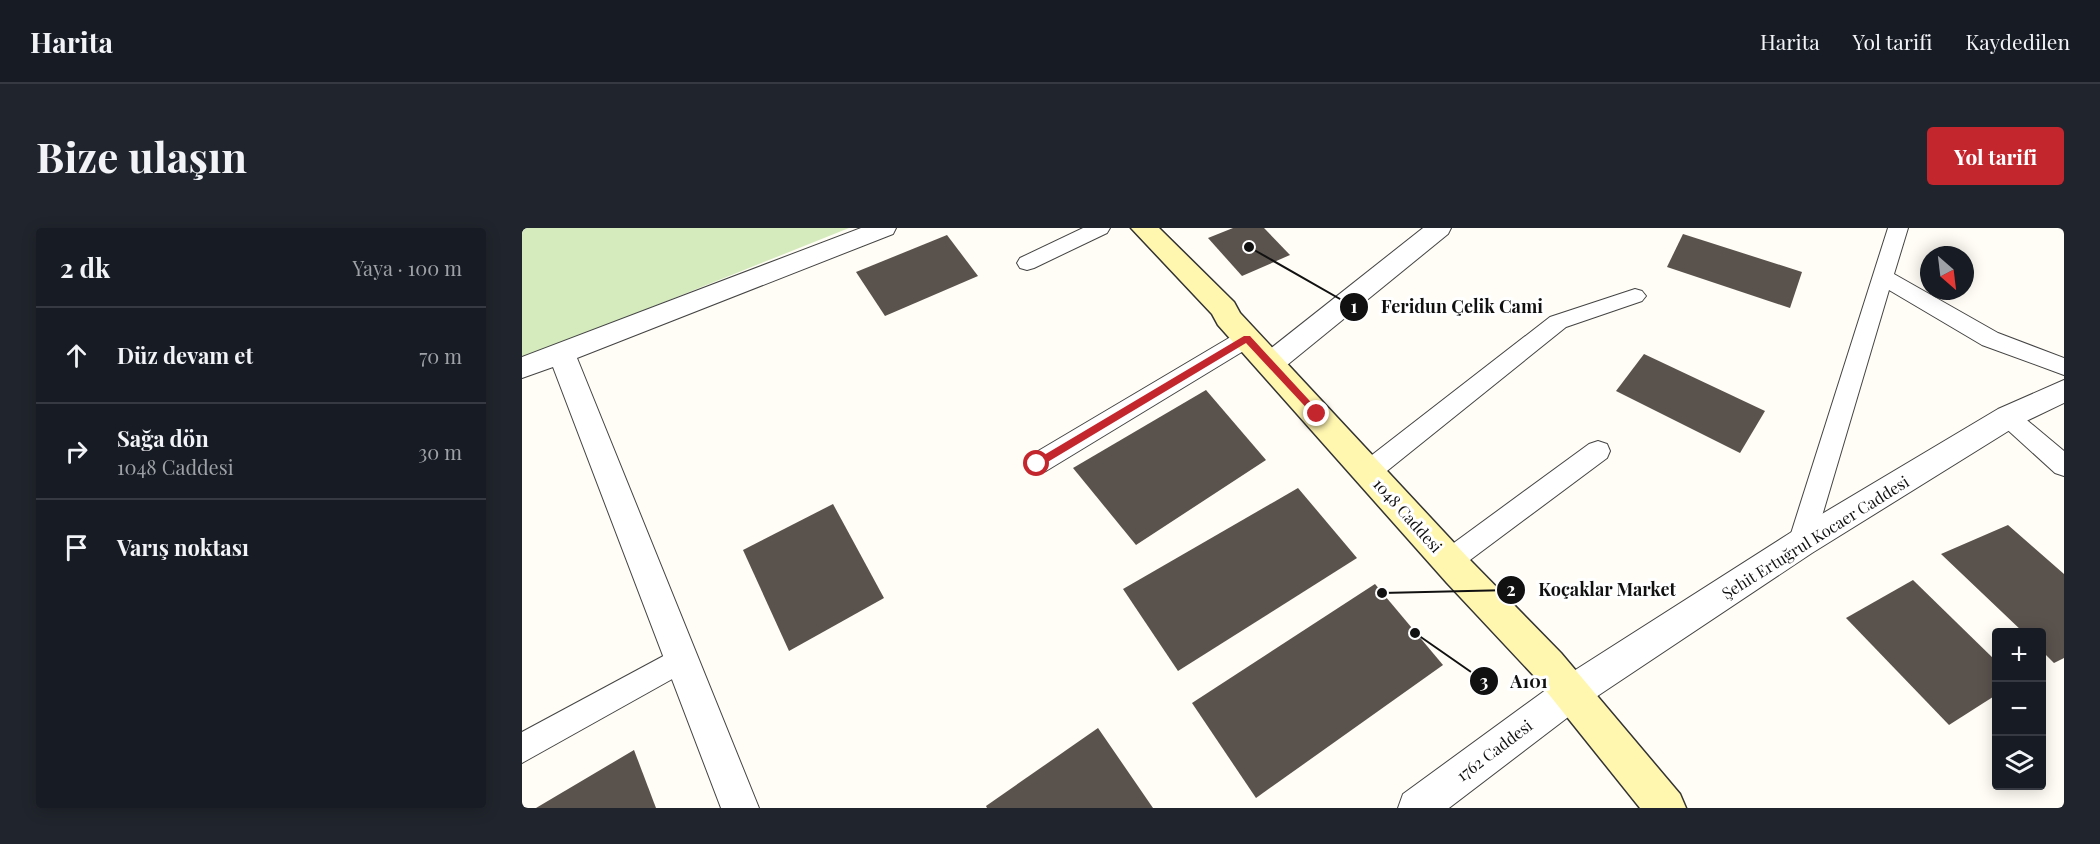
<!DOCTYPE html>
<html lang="tr">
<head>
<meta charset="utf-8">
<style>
  body { margin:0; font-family:"Playfair Display",serif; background:#20242c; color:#f1f3f6 }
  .controls { position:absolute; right:18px; bottom:18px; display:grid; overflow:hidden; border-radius:6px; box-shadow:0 3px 15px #0003 }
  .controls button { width:54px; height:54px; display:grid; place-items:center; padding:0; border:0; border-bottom:2px solid #363941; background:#171b24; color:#f1f3f6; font:30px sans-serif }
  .compass { position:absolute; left:1398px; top:18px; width:54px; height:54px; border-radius:50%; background:#171b24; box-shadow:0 3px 15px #0003; rotate:152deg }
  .stop { position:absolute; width:18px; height:18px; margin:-14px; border:4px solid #c4262e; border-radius:50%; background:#fff }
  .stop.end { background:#c4262e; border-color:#fff; box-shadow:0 2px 6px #0008 }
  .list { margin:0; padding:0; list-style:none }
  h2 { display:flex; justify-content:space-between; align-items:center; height:78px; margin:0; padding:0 24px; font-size:26px }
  h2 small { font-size:20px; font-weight:400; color:#9ea1a6 }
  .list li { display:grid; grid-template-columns:39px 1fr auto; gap:18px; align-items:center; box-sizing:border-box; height:96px; padding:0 24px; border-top:2px solid #363941 }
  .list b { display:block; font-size:22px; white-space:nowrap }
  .list p { margin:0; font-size:20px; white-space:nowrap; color:#9ea1a6 }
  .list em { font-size:20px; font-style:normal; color:#9ea1a6 }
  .icon { flex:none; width:33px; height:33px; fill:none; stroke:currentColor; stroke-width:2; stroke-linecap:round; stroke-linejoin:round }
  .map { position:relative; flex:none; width:1542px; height:580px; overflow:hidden; border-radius:6px }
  header { display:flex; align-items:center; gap:36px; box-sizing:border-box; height:84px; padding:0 30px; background:#171b24; border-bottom:2px solid #363941 }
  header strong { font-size:28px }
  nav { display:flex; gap:33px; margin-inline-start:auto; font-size:21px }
  .intro { display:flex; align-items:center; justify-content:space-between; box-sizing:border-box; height:144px; padding:0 36px }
  h1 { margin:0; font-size:42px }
  .button { padding:15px 27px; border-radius:6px; background:#c4262e; color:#fff; font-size:21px; font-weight:700 }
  main { display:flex; gap:36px; padding:0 36px }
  aside { flex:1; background:#171b24; border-radius:6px; box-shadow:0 3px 15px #0003 }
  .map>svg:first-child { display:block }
  .green { fill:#d5ebbd }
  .building { fill:#5a524d }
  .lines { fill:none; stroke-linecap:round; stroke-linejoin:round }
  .minor-casing { stroke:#444; stroke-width:2 }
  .tertiary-casing { stroke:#444; stroke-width:2 }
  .secondary-casing { stroke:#333; stroke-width:3 }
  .minor { fill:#fff; fill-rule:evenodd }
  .tertiary { fill:#fff; fill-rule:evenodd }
  .secondary { fill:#fff6b0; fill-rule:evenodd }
  .route { fill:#c4262e }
  .labels { text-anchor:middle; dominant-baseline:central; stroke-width:6; stroke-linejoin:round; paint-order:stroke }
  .street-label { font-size:16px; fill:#111; stroke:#fff }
  .leader { fill:none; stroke:#111; stroke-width:2 }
  .callout-dot { fill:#111; stroke:#fff; stroke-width:2 }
  .mark-label { font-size:18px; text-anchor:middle; font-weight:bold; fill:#fff }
  .callout-label { font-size:18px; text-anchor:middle; font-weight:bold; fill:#111; stroke:#fff; stroke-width:6; stroke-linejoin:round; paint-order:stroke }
</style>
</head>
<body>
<header>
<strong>Harita</strong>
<nav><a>Harita</a><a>Yol tarifi</a><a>Kaydedilen</a></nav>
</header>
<div class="intro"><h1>Bize ulaşın</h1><a class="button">Yol tarifi</a></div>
<main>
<aside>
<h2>2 dk<small>Yaya · 100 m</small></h2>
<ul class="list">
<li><svg class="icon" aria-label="ahead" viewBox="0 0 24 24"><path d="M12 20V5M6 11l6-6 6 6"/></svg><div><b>Düz devam et</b></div><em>70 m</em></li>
<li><svg class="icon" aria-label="right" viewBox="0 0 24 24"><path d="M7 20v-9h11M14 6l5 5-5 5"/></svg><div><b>Sağa dön</b><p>1048 Caddesi</p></div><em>30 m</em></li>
<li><svg class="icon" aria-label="arrive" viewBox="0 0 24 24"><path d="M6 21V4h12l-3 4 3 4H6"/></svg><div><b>Varış noktası</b></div></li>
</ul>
</aside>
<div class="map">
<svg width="1542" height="580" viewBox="0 0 1542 580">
  <rect width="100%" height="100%" fill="#fffdf5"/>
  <path class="green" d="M0,0h327l-327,131z"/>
  <g class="building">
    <path d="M711,0h31l26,27 -48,21 -34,-38z"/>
    <path d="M1161,6l119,38 -12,36 -123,-41z"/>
    <path d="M425,7l31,41 -93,40 -29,-44z"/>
    <path d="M1122,126l121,57 -25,42 -124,-62z"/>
    <path d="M684,162l60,70 -130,85 -63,-77z"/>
    <path d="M776,260l59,70 -179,113 -55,-82z"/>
    <path d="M311,276l51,94 -95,53 -46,-101z"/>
    <path d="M1486,297l56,49v84l-10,5 -12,-12v-19h-19l-82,-78z"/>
    <path d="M1391,352l83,81v34l-47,30 -103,-107z"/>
    <path d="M853,356l68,81 -187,133 -64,-95z"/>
    <path d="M576,500l55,80h-166l-1,-2z"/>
    <path d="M112,522l22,58h-120z"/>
  </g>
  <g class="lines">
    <g class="minor-casing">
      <g id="minor">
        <path d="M561,0h27l-3,5 -73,35 -7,2 -7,-2 -3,-5 3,-5z"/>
        <path d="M1366,0h20l-14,46 104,59 66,25v17l-82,-30 -93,-55 -75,253 -4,8 -9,3 -9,-3 -4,-8z"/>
        <path d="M1113,61l7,2 4,5 -4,5 -76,26 -189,152 -9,3 -9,-3 -3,-7 3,-7 191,-148z"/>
        <path d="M725,102l8,2 3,6 -3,6 -209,127 -9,3 -9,-3 -3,-7 3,-7 211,-125z"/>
        <path d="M1486,180l8,3 48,40v25l-9,-3 -55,-50 -4,-6 4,-6z"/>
        <path d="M1076,213l9,3 3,7 -3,7 -149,111 -9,3 -9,-3 -4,-8 4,-8 149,-109z"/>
        <path d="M160,418l10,4 4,9 -4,9 -170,95v-31z"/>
      </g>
    </g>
    <g class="tertiary-casing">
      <g id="tertiary">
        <path d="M339,0h35l-3,6 -316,124 182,450h-38l-168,-441 -31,11v-21z"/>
        <path d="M901,0h28l-3,6 -167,136 -10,3 -10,-3 -4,-7 4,-7z"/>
        <path d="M1542,152v23l-46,22 -206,128 -228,152 -135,103h-51l5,-14 155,-113 232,-148 208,-124z"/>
      </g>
    </g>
    <g class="secondary-casing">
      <path id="secondary" d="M609,0h28l75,74 6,11 231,248 90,92 119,141 6,14h-46l-105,-131 -88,-94 -229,-258 -6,-11z"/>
    </g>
    <use href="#minor" class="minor"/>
    <use href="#tertiary" class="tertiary"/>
    <use href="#secondary" class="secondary"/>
  </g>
  <path class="route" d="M722,108h6l70,76v4h-6l-68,-73 -205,123h-7v-5z"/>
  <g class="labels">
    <g class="street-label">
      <text transform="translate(886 287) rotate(48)">1048 Caddesi</text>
      <text transform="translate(1293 309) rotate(-32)">Şehit Ertuğrul Kocaer Caddesi</text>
      <text transform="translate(972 522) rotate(-37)">1762 Caddesi</text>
    </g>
  </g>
  <path class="leader" d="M727 19L832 79M860 365L989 362M893 405L962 453"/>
  <g class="callout-dot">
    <circle cx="727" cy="19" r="6"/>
    <circle cx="860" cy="365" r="6"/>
    <circle cx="893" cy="405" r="6"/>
    <circle cx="832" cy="79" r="15"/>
    <circle cx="989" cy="362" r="15"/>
    <circle cx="962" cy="453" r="15"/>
  </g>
  <g class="mark-label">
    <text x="832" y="85">1</text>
    <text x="989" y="368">2</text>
    <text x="962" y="460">3</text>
  </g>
  <g class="callout-label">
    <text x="940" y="85">Feridun Çelik Cami</text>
    <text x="1085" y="368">Koçaklar Market</text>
    <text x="1007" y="460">A101</text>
  </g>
</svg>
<div class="controls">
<button>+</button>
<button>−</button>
<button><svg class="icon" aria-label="layers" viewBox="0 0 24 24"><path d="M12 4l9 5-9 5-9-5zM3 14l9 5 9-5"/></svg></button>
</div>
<svg class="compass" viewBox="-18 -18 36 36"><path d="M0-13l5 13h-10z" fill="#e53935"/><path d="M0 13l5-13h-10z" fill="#9ea1a6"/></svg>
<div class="stop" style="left:515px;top:236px"></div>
<div class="stop end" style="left:795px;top:186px"></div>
</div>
</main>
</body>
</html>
